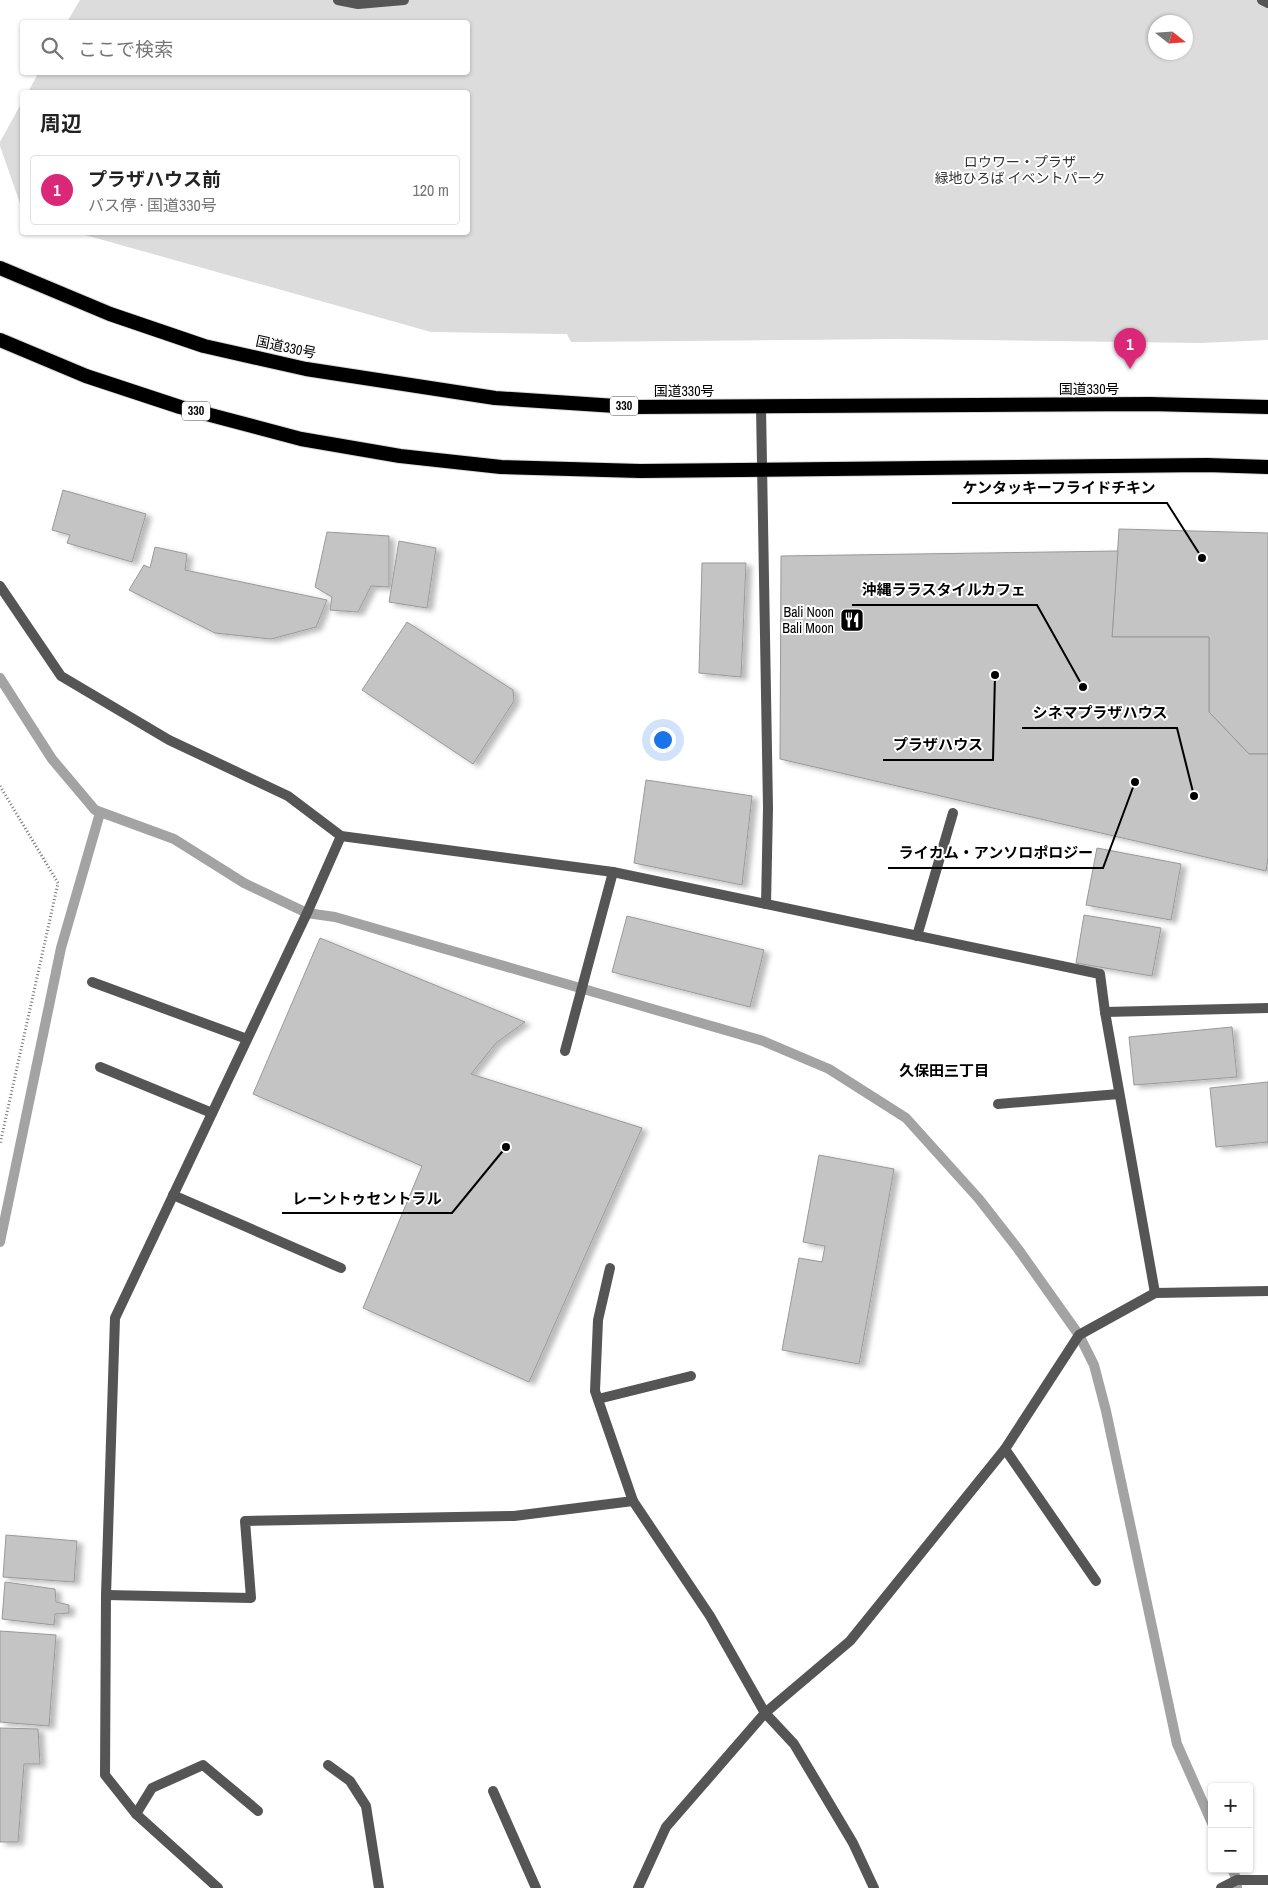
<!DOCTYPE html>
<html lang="ja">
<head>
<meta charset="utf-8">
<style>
  body { margin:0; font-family:"Archivo Narrow","Noto Sans JP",sans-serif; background:#f2f2f2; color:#222 }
  .controls { position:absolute; right:15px; bottom:15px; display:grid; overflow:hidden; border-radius:5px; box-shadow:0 1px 4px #0004 }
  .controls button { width:45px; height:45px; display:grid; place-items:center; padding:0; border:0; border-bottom:1px solid #e0e0e0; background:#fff; color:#222; font:25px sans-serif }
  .compass { position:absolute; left:1148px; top:15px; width:45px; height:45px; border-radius:50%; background:#fff; box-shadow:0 1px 4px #0004; rotate:107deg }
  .you { position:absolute; left:662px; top:739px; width:18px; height:18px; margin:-12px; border:4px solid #fff; border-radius:50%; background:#1a73e8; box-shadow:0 0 0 8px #1a73e833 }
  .badge { display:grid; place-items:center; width:32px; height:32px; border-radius:50%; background:#db2777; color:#fff; font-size:16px; font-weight:700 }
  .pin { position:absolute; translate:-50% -41px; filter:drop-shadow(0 1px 2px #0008) }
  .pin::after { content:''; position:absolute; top:26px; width:18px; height:15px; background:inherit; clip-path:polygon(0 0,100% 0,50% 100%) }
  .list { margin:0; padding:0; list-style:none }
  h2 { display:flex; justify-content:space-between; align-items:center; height:65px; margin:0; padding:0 20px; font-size:21px }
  h2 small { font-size:16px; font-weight:400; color:#767676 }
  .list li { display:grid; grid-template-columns:32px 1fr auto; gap:15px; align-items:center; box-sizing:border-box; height:70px; margin:0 10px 10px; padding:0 10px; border:1px solid #e0e0e0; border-radius:5px }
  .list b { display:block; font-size:19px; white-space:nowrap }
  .list p { margin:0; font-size:16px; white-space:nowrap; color:#767676 }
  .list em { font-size:16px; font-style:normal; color:#767676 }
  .icon { flex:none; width:28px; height:28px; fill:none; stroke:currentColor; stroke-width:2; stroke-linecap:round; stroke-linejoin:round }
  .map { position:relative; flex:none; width:1268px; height:1888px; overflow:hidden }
  .search { position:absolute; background:#fff; box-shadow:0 1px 4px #0004; left:20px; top:20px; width:450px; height:55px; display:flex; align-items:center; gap:12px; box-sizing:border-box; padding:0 18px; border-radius:5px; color:#767676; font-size:19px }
  .panel { position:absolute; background:#fff; box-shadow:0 1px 4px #0004; left:20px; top:90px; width:450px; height:145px; border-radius:5px }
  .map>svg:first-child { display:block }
  .green { fill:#dcdcdc; fill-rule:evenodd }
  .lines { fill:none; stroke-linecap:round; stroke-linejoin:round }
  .stream { stroke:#a3a3a3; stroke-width:10 }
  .building { fill:#c4c4c4; stroke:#999; filter:url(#shadow) }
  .trunk-casing { stroke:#dbdbdb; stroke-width:16 }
  .path { stroke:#777; stroke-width:3; stroke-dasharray:1 2.5; stroke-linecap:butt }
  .service { stroke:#555; stroke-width:10 }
  .minor { stroke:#555; stroke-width:10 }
  .trunk { stroke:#000; stroke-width:14 }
  .labels { text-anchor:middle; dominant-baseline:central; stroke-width:4; stroke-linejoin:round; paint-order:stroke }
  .shield { fill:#fff; stroke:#4c4c4c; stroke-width:1 }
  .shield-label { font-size:12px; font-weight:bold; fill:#000 }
  .park-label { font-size:14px; fill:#333; stroke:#fff }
  .street-label { font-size:14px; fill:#000; stroke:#fff }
  .poi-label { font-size:14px; fill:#000; stroke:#fff; text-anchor:end }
  .neighbourhood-label { font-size:15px; font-weight:bold; fill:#000; stroke:#fff }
  .leader { fill:none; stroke:#000; stroke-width:2 }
  .callout-dot { fill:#000; stroke:#fff; stroke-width:2 }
  .callout-label { font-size:15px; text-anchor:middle; font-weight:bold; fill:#000; stroke:#fff; stroke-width:4; stroke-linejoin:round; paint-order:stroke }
</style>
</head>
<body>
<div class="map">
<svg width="1268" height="1888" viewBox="0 0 1268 1888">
  <defs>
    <filter id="shadow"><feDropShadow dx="5.5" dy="3" stdDeviation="2.5" flood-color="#0004"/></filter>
  </defs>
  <rect width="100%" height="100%" fill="#fff"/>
  <g class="green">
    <path d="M80,0h1188v340l-68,3 -301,-4 -328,3 -4,-8 -136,-2 -353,-99 390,-1v-140h-440l11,-20h429v-50h-401zM1156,22h30v30h-30z"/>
    <path d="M22,102v107l-22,-63v-4z"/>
  </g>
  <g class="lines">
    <g class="stream">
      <path d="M0,678l52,81 43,51 79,29 70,44 63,30 28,4 428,124 66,28 77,49 73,81 39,50 61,86 15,30 12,46 71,333 35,79"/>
      <path d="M0,1242l61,-294 39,-135"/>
      <path d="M1232,1869l5,11v8"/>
    </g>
  </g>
  <g class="building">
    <path d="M63,490l83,24 -14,48 -65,-19 3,-8 -18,-5z"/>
    <path d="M1119,529l149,4v221h-19l-40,-42v-75h-97z"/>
    <path d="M327,532l62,4v51l-18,-1 -13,26 -28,-2 2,-13 -17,-10z"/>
    <path d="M399,541l37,7 -9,60 -38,-6z"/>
    <path d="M155,547l32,7 -2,16 142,30 -11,27 -45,12 -56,-6 -86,-43 15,-25 6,3z"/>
    <path d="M1118,551l-6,86h97v75l40,42h19v103l-2,14 -486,-112 1,-203z"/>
    <path d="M702,563h44l-5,114 -42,-4z"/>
    <path d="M407,622l106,68 1,11 -41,63 -111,-74z"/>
    <path d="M646,780l106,16 -10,89 -108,-22z"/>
    <path d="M1097,848l84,16 -10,56 -85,-15z"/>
    <path d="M1084,915l77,13 -9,48 -76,-13z"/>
    <path d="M627,916l137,34 -14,57 -138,-35z"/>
    <path d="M320,938l205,84 -29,21 -25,31 171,54 -113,254 -166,-74 59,-142 -169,-72z"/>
    <path d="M1232,1027l5,50 -103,8 -5,-48z"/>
    <path d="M1268,1082v60l-52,5 -6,-59z"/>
    <path d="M819,1155l75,14 -35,195 -77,-14 17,-92 23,4 3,-16 -22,-4z"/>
    <path d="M6,1535l71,6 -3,41 -71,-5z"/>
    <path d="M5,1582l50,7 1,13 13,3v8l-14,1 -1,11 -52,-6z"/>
    <path d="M0,1631l56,4 -7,91 -49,-4z"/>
    <path d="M0,1728l38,1 2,35h-16l-6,78h-18z"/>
  </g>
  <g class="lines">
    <g class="trunk-casing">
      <g id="trunk">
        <path d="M0,268l110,46 94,32 102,23 189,29 136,9 519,-3 118,3"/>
        <path d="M0,340l86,36 94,31 121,32 99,17 101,11 139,4 567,-6 61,2"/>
      </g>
    </g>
    <path class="path" d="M0,786l58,97 -58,261"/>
    <g class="service">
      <path d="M338,0l20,4 46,-4"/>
      <path d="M1262,0l6,3"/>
      <path d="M565,1051l48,-179"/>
    </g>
    <g class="minor">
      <path d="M761,407l7,401 -2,96"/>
      <path d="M0,586l61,90 108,64 119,56 53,40 272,36 487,102 5,38 50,281"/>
      <path d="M917,936l36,-123"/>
      <path d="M92,982l155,57"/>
      <path d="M1105,1012l163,-4"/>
      <path d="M100,1067l112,46"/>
      <path d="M998,1104l121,-10"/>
      <path d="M173,1195l168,73"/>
      <path d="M598,1399l93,-23"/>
      <path d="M1005,1449l91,132"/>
      <path d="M633,1501l77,115 55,97 29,31 59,99 21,45"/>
      <path d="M106,1595l145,3 -6,-77 269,-5 119,-15 -38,-110 3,-71 12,-52"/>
      <path d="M328,1765l22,16 16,25 13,82"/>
      <path d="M493,1791l43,97"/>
      <path d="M136,1814l16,-26 51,-23 55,46"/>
      <path d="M218,1888l-82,-74 -31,-39 1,-180 9,-277 192,-405 34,-77"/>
      <path d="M638,1888l28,-61 99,-114 85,-72 155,-192 74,-114 76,-42 113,-2"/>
      <path d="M1221,1888l16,-8h31"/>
    </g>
    <use href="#trunk" class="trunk"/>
  </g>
  <defs>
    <g id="restaurant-square" transform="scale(1.25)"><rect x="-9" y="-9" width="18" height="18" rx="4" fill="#000" stroke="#fff"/><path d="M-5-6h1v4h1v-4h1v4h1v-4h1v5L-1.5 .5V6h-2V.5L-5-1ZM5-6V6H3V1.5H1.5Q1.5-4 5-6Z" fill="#fff"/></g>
  </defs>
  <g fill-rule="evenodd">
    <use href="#restaurant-square" x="852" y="620"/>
  </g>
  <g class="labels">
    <g class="shield">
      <rect x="610" y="396.5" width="28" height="19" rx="4"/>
      <rect x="182" y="401.5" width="28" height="19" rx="4"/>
    </g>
    <g class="shield-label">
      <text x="624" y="406">330</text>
      <text x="196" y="411">330</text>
    </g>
    <g class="park-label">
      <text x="1020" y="162">ロウワー・プラザ<tspan x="1020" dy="16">緑地ひろば イベントパーク</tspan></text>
    </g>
    <g class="street-label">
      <text transform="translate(286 347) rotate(12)">国道330号</text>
      <text x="1089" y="389">国道330号</text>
      <text x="684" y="391">国道330号</text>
    </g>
    <g class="poi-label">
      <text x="834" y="612">Bali Noon<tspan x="834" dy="16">Bali Moon</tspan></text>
    </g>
    <g class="neighbourhood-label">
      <text x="944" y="1070">久保田三丁目</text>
    </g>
  </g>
  <path class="leader" d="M1202 558L1167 503H952M1083 687L1037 605H852M1194 796L1177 728H1022M995 675L993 760H883M1135 782L1103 868H888M506 1147L452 1213H282"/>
  <g class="callout-dot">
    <circle cx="1202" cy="558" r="5"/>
    <circle cx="1083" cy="687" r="5"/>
    <circle cx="1194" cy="796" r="5"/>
    <circle cx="995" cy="675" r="5"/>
    <circle cx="1135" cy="782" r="5"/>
    <circle cx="506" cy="1147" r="5"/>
  </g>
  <g class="callout-label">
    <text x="1059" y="493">ケンタッキーフライドチキン</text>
    <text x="944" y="595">沖縄ララスタイルカフェ</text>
    <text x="1100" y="718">シネマプラザハウス</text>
    <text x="938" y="750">プラザハウス</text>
    <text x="996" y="858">ライカム・アンソロポロジー</text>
    <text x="367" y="1204">レーントゥセントラル</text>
  </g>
</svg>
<div class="controls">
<button>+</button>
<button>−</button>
</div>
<svg class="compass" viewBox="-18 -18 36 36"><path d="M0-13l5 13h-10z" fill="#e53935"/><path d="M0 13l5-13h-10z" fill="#767676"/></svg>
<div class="you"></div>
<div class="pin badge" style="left:1130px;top:369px">1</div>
<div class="search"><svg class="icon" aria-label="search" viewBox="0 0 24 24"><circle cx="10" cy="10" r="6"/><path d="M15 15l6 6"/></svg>ここで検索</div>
<section class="panel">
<h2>周辺<small></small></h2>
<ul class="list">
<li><span class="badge">1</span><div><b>プラザハウス前</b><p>バス停 · 国道330号</p></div><em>120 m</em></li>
</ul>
</section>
</div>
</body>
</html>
